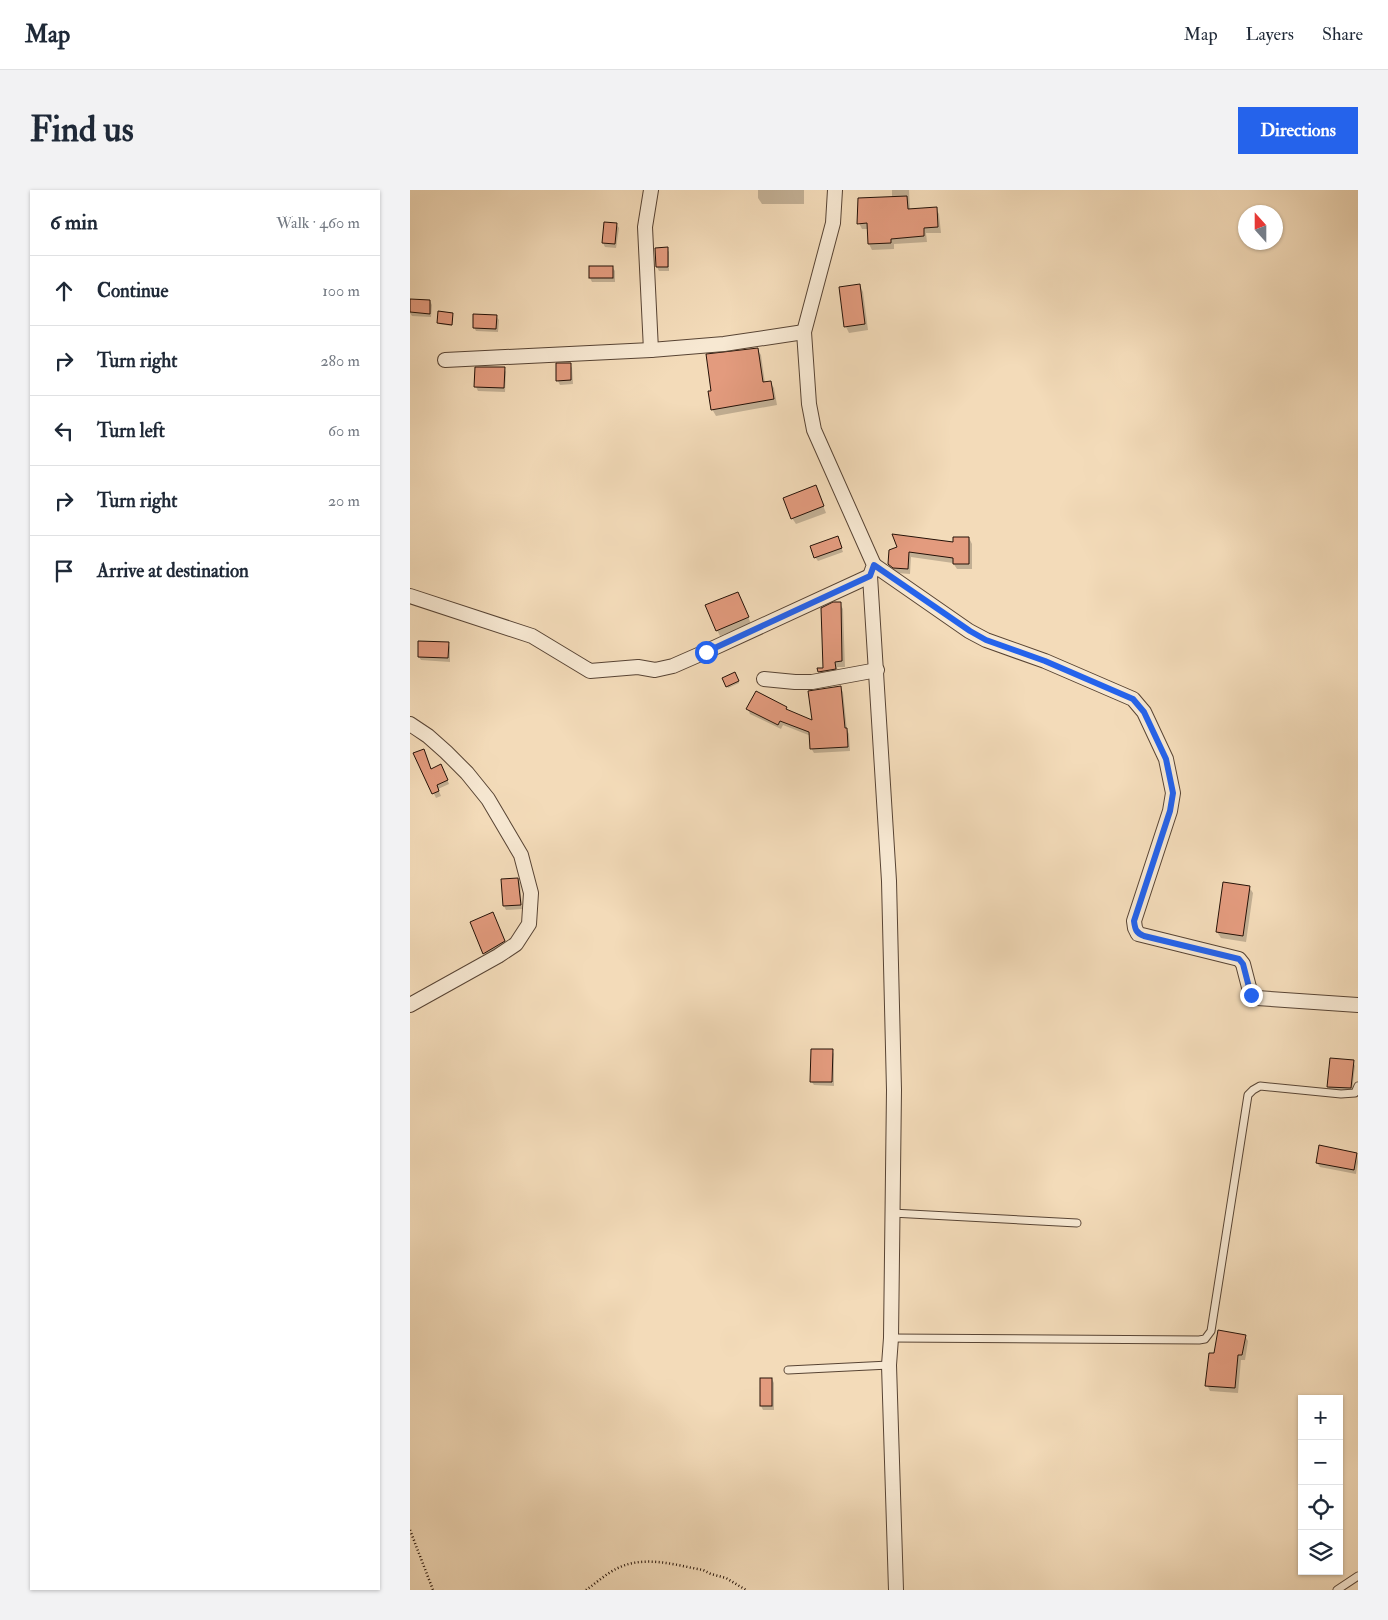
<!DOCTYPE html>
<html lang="en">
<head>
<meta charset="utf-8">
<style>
  body { margin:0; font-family:"IM FELL Double Pica",serif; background:#f2f2f3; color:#1f2937 }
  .controls { position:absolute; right:15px; bottom:15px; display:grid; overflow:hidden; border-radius:0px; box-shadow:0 1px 4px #0004 }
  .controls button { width:45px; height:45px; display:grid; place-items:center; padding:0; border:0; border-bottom:1px solid #e0e1e3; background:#fff; color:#1f2937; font:25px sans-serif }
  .compass { position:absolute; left:828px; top:15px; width:45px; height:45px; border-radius:50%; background:#fff; box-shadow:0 1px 4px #0004; rotate:339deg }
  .stop { position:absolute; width:15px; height:15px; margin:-11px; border:4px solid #2563eb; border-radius:50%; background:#fff }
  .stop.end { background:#2563eb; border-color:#fff; box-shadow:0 1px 5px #0008 }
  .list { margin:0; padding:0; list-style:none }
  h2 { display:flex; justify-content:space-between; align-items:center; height:65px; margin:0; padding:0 20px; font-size:21px }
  h2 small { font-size:16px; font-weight:400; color:#747a83 }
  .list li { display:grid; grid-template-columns:32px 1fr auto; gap:15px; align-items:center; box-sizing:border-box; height:70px; padding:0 20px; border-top:1px solid #e0e1e3 }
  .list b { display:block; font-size:19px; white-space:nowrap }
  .list em { font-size:16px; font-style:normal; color:#747a83 }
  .icon { flex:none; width:28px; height:28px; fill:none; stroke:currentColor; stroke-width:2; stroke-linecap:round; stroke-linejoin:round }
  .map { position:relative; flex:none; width:948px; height:1400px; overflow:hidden; border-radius:0px }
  header { display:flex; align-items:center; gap:30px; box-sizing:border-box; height:70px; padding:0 25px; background:#fff; border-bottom:1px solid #e0e1e3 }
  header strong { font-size:24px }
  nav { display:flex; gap:28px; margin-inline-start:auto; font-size:18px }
  .intro { display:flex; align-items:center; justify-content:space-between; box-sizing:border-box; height:120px; padding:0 30px }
  h1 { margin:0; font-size:35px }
  .button { padding:12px 22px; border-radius:0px; background:#2563eb; color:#fff; font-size:18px; font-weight:700 }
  main { display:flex; gap:30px; padding:0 30px }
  aside { flex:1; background:#fff; border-radius:0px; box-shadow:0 1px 4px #0004 }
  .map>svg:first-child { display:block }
  .shadow { fill:#0003 }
  .building { fill:#e39b7e; stroke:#241107 }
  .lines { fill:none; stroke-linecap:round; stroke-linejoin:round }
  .lane-casing { stroke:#584434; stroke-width:9 }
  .street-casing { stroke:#584434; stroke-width:16 }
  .path { stroke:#241107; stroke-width:2.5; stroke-dasharray:1 2.5; stroke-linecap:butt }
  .lane { stroke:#f7e8d2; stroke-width:7 }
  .street { stroke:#f7e8d2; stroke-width:14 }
  .route { stroke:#2563eb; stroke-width:6 }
</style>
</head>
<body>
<header>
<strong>Map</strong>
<nav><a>Map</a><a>Layers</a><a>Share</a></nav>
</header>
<div class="intro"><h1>Find us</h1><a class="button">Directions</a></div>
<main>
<aside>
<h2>6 min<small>Walk · 460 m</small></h2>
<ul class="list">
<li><svg class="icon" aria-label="ahead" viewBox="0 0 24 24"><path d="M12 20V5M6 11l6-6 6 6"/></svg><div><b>Continue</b></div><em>100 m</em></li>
<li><svg class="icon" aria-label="right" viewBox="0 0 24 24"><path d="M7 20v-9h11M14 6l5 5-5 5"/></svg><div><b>Turn right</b></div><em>280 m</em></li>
<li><svg class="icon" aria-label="left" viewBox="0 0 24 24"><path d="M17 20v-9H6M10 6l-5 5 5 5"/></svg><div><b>Turn left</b></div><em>60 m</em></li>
<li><svg class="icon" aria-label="right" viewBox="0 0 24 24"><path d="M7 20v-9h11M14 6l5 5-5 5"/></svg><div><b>Turn right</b></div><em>20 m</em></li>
<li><svg class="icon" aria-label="arrive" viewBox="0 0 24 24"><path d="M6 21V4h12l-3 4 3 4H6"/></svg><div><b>Arrive at destination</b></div></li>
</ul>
</aside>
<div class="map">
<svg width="948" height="1400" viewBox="0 0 948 1400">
  <rect width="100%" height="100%" fill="#f3dbb9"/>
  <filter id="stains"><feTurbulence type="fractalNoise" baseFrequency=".004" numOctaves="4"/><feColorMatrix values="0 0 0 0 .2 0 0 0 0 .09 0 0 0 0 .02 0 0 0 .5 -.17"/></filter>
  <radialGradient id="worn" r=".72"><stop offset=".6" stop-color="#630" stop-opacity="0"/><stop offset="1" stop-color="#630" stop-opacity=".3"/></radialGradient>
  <g class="shadow">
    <path d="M348,0h46v14h-42l-4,-6z"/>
    <path d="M482,0h17l1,20 26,-1 3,5 2,19h-15l1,9 -33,2v5l-22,1 -3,-6 -1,-15h-6l-3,-6 33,-25z"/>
    <path d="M206,34l3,4 -3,20 -11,-1 -2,-4z"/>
    <path d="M257,59l2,3v19h-10l-2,-4z"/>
    <path d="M203,78l2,3v11h-23l-2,-4z"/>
    <path d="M450,96l3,6 5,38 -19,3 -3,-6z"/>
    <path d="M0,110l20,1 2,4 -1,12 -19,-1 -2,-3z"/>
    <path d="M43,124l-1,12 -13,-2 -1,-1z"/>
    <path d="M86,126l3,4 -1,12 -22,-1 -2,-4z"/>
    <path d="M347,159l4,6 4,28 5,-1 4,6 3,17 -61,11 -4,-7z"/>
    <path d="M160,174l2,4 1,16 -13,1 -2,-4z"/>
    <path d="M94,178l2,4 -1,20 -27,-1 -2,-4z"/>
    <path d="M406,297l10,26 -30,11 -4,-6z"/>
    <path d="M559,348l3,6v25h-15l-4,-6 -42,-6 -1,17 -13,-1 -5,-4 -3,-5 1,-13 64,-8z"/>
    <path d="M429,351l4,11 -25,9 -3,-4z"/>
    <path d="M331,410l10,24 -31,12 -3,-6z"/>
    <path d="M430,414l3,5 2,58h-8l1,7 -16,3 -3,-5 5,-3z"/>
    <path d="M38,453l2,4v15l-29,-2 -2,-3z"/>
    <path d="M324,483l5,10 -11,5 -5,-10z"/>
    <path d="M430,497l3,5 4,38 2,4 1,17 -36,2 -3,-5v-12l-28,-11 -2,4 -31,-15 -2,-5 8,-16 30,15 2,4 25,10z"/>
    <path d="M5,564h11l5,16 12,-1 6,15 -11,5 3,7 -5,2z"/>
    <path d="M107,689l3,4 2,26 -16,1 -2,-4 -2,-26z"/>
    <path d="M839,697l4,6 -7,49 -25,-4 -4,-6z"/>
    <path d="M86,730l12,27 -20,13 -17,-37z"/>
    <path d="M422,860l2,4v32l-20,-1 -3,-4z"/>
    <path d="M943,872l2,4 -3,26 -21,-1 -3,-4z"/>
    <path d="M947,964l1,8 -2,12 -36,-7 -3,-4z"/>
    <path d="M835,1146l3,5 -3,19h-4l-3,33 -28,-2 -3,-6 8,-30z"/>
    <path d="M362,1189l2,4v27h-11l-2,-4z"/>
  </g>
  <g class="building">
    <path d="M497,6l1,13 29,-2 1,20 -14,1v8l-33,3v4l-23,1 -1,-21 -10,1 1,-26z"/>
    <path d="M194,32l13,1 -2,21 -13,-1z"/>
    <path d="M258,57v20h-12l-1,-19z"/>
    <rect x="179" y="76" width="24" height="12"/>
    <path d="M450,94l5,40 -21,3 -5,-40z"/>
    <path d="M0,109l20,1v14l-20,-2z"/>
    <path d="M28,121l15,2 -1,12 -15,-2z"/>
    <path d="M63,124l24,1 -1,14 -23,-1z"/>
    <path d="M348,158l5,34 8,-1 3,18 -63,11 -3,-19h3l-5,-37z"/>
    <path d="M146,173h15v17l-15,1z"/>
    <path d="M65,177h30l-1,21 -30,-1z"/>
    <path d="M406,295l8,21 -33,13 -8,-21z"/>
    <path d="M482,344l61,8v-5h16v27h-16v-6l-44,-6 -1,17 -15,-1 -5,-4 1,-14 8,-3z"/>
    <path d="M428,346l4,12 -28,10 -4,-12z"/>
    <path d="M328,402l11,25 -33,14 -11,-26z"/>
    <path d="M423,412h8l1,59 -7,1 1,7 -18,3 -1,-4h6l-2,-60z"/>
    <path d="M8,451l31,1 -1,16 -30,-1z"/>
    <path d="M325,482l4,9 -13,6 -4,-9z"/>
    <path d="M431,496l4,42h2l1,19 -38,2 -1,-17 -29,-11 -2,4 -32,-16 10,-18 31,16 -1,2 26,11 -4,-29z"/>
    <path d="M14,559l7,20 10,-5 7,16 -11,5 2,6 -7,3 -19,-41z"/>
    <path d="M108,688l3,27 -18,1 -2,-27z"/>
    <path d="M813,692l27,4 -7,50 -27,-4z"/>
    <path d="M83,722l12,29 -22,13 -13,-32z"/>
    <path d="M401,859h22l-1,33h-22z"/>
    <path d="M920,868l24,2 -3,28 -24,-1z"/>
    <path d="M909,955l38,8 -3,17 -38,-7z"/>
    <path d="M808,1140l28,5 -4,20h-4l-3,33 -30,-2 4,-33h5z"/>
    <rect x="350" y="1188" width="12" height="28"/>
  </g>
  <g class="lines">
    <g class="lane-casing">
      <g id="lane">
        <path d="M482,1023l185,10"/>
        <path d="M481,1148l308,2 6,-1 6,-8 37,-236 5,-5 7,-4 81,8 14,-1 3,-7"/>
        <path d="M378,1180l101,-5"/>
        <path d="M927,1400l21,-14"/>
      </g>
    </g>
    <g class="street-casing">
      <g id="street">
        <path d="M241,0l-6,37 6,123"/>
        <path d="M425,0l-2,33 -29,109 5,72 5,26 60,135 -4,11 19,305 5,209 -3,248 -2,27 7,225"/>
        <path d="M35,170l206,-10 73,-6 80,-12"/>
        <path d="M464,375l95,66 17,9 59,21 88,38 11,13 22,47 7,34 -3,18 -36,110 1,7 3,6 101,25 4,5 8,31 6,3 101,7"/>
        <path d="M0,406l122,40 58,35 48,-4 17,3 18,-4 32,-14 165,-76"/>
        <path d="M354,489l31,3h17l65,-12"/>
        <path d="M0,534l18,12 18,16 21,21 21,26 33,56 10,38 -2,31 -13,20 -18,12 -88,49"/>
      </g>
    </g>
    <g class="path">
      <path d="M0,1340l23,60"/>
      <path d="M176,1400c10,-7 21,-17 32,-22 27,-13 57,-3 85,2l8,4 15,4 20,12"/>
    </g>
    <use href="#lane" class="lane"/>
    <use href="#street" class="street"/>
  </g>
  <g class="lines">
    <path class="route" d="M296,462l164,-76 4,-11 96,66 16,9 59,21 88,38 11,13 22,47 7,34 -3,18 -36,110c1,8 2,12 10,15l95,23 4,5 8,31"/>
  </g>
  <rect width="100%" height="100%" filter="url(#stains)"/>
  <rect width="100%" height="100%" fill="url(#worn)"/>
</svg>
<div class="controls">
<button>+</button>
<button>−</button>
<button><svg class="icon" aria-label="locate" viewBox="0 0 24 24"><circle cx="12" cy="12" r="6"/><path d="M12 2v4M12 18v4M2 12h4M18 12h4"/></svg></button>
<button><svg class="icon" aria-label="layers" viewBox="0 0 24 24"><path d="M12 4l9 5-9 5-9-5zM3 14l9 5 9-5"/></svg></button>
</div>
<svg class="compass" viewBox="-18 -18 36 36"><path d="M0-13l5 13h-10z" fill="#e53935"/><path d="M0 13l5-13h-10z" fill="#747a83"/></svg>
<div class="stop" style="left:296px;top:462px"></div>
<div class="stop end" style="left:841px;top:805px"></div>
</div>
</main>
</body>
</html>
